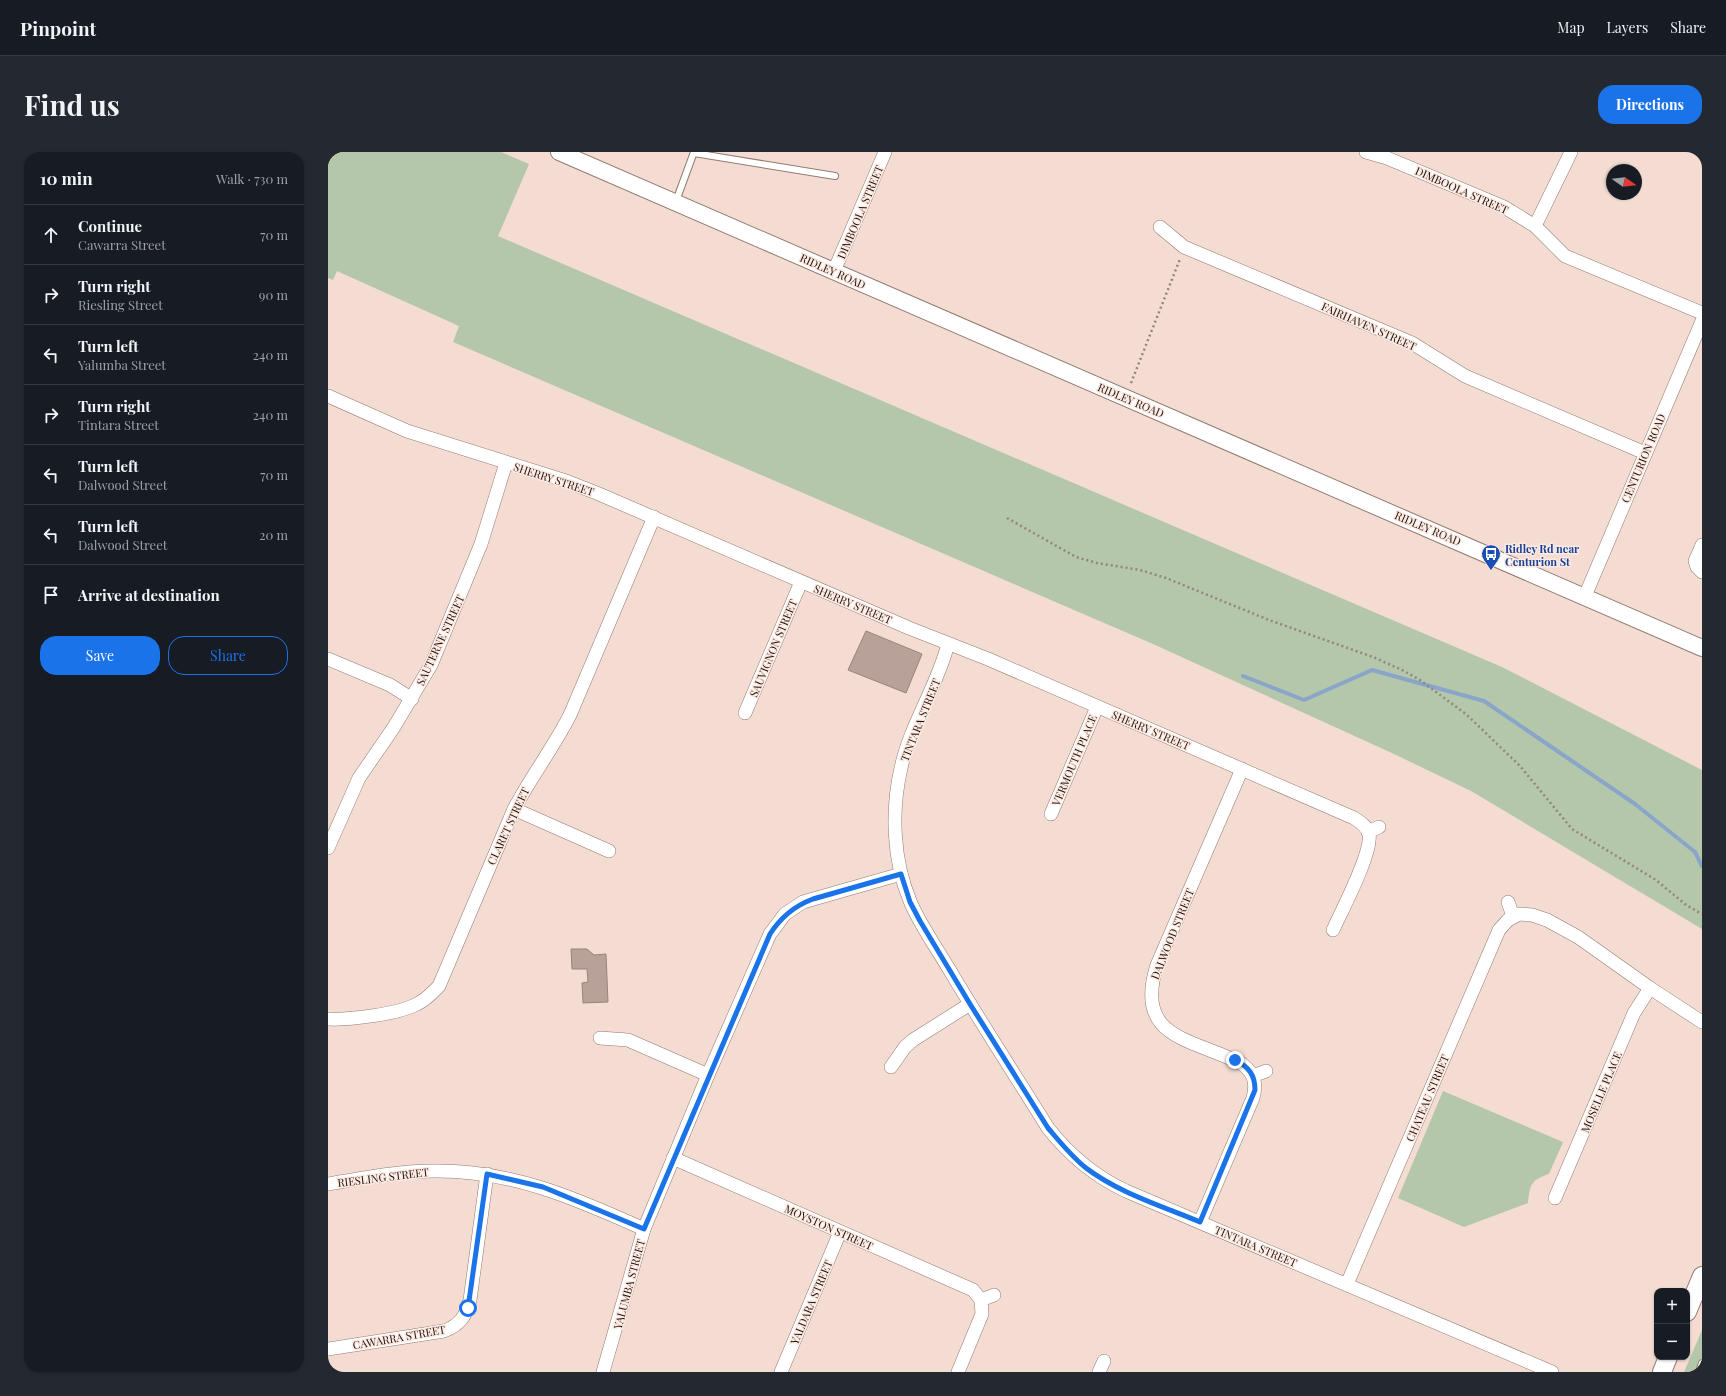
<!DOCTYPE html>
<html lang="en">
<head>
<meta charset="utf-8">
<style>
  body { margin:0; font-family:"Playfair Display",serif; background:#242831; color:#f1f3f6 }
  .controls { position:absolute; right:12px; bottom:12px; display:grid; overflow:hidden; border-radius:8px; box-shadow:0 1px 3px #0004 }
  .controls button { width:36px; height:36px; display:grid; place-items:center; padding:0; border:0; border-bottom:1px solid #363941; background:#171b24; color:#f1f3f6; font:20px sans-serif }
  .compass { position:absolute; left:1278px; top:12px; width:36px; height:36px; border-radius:50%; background:#171b24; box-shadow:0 1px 3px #0004; rotate:104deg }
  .stop { position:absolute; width:12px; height:12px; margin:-9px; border:3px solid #1a73e8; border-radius:50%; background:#fff }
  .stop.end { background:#1a73e8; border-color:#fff; box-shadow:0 1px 4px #0008 }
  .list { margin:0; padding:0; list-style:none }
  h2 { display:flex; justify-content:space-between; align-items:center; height:52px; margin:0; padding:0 16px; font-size:17px }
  h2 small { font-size:13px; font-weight:400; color:#9ea1a6 }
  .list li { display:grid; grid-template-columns:26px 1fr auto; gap:12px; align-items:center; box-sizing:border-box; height:60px; padding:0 16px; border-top:1px solid #363941 }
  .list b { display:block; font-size:15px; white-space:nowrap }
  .list p { margin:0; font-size:13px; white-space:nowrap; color:#9ea1a6 }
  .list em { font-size:13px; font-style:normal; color:#9ea1a6 }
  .actions { display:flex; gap:8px; padding:12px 16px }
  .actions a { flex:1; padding:9px 0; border:1px solid #1a73e8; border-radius:16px; text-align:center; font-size:14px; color:#1a73e8 }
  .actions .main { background:#1a73e8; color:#fff }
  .icon { flex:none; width:22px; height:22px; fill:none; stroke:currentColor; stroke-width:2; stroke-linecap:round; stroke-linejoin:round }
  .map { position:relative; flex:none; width:1374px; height:1220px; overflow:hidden; border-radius:16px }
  header { display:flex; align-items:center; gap:24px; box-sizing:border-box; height:56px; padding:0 20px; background:#171b24; border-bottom:1px solid #363941 }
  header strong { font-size:19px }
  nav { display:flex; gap:22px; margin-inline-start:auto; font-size:14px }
  .intro { display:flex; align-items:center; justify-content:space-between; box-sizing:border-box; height:96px; padding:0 24px }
  h1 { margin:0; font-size:28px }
  .button { padding:10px 18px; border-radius:16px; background:#1a73e8; color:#fff; font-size:14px; font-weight:700 }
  main { display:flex; gap:24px; padding:0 24px }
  aside { flex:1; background:#171b24; border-radius:16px; box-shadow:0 1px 3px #0004 }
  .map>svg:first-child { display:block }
  .green { fill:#b4c7aa }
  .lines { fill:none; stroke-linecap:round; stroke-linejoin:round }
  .stream { stroke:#8aa5ca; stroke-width:4 }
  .building { fill:#b8a198; stroke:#99837a }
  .service-casing { stroke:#917b72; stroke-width:8 }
  .minor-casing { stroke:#917b72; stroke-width:14 }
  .tertiary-casing { stroke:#917b72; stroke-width:18 }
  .secondary-casing { stroke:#917b72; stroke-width:20 }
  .path { stroke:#95847d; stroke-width:2.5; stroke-dasharray:2 3; stroke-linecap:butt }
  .service { stroke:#fff; stroke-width:6 }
  .minor { stroke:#fff; stroke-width:13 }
  .tertiary { stroke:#fff; stroke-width:16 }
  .secondary { stroke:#fff; stroke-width:18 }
  .route { stroke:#1a73e8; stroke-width:5 }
  .labels { text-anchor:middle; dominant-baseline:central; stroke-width:3; stroke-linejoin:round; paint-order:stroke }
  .street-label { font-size:11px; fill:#1a110e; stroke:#feeae2 }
  .transit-label { font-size:11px; font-weight:bold; fill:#164399; stroke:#feeae2; text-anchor:start }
</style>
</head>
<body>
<header>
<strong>Pinpoint</strong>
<nav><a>Map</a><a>Layers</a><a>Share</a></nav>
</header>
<div class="intro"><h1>Find us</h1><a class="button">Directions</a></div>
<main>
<aside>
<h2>10 min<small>Walk · 730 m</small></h2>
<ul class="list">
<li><svg class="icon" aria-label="ahead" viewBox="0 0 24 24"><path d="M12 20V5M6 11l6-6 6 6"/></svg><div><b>Continue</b><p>Cawarra Street</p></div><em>70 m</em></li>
<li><svg class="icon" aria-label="right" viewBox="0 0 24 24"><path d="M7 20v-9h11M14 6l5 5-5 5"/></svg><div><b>Turn right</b><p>Riesling Street</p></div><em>90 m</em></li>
<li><svg class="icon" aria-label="left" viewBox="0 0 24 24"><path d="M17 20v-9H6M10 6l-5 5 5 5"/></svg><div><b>Turn left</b><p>Yalumba Street</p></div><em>240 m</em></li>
<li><svg class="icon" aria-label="right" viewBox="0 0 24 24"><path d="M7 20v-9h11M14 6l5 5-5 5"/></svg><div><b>Turn right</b><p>Tintara Street</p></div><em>240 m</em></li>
<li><svg class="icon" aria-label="left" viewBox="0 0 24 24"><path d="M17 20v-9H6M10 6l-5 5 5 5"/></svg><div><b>Turn left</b><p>Dalwood Street</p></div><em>70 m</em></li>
<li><svg class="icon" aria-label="left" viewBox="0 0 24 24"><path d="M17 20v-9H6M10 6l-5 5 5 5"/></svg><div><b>Turn left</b><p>Dalwood Street</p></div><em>20 m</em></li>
<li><svg class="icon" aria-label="arrive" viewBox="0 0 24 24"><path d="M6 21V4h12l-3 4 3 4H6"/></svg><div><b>Arrive at destination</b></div></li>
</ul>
<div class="actions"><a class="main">Save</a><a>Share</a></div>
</aside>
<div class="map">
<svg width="1374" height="1220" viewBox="0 0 1374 1220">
  <rect width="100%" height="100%" fill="#f4dcd2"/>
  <g class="green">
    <path d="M0,0h173l28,12 -31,72 1004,431 200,103v159l-231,-138 -77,-37 -241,-110 -700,-302 6,-16 -122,-55 -4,9 -5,-2z"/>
    <path d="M1115,939l120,51 -14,32c-18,6 -19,10 -21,29l-64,24 -66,-29z"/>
    <path d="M1374,1178v42h-18z"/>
  </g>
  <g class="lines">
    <path class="stream" d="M915,524l61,24 68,-30 112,31 151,103 60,48 7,14"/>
  </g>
  <g class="building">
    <path d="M538,479l56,23 -16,39 -58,-23z"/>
    <path d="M243,797h16l7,6 12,-1 2,48 -25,1 -1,-20 6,-1 -1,-13h-15z"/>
  </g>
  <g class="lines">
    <g class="service-casing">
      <g id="service">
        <path d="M366,1l141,23"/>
        <path d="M348,49l18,-49"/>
        <path d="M1371,1220l3,-9"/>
      </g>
    </g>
    <g class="minor-casing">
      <g id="minor">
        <path d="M1038,0l21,6 117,49 31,19 30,30 137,57"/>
        <path d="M1207,74l36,-74"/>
        <path d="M832,75l24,20 228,96 53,33 180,77"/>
        <path d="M506,119l51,-119"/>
        <path d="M0,244l79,35 159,50 33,13 310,134 79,31 366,159c6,4 13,8 15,16 4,18 -27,76 -36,96"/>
        <path d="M1374,393l-7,16 2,6 5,5"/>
        <path d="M1257,444l117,-275"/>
        <path d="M620,492c-11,43 -38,81 -47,124 -10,43 -8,92 9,133 10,24 26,46 39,68 32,54 66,106 99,159 22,28 46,48 78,63l426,181"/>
        <path d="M0,507l62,26 22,14"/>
        <path d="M417,561l56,-131"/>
        <path d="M186,657l95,42"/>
        <path d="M723,662l46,-107"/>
        <path d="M1040,680l11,-5"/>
        <path d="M0,696l31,-70 35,-51 37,-62 50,-121 25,-81"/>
        <path d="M1180,750l5,14"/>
        <path d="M0,867c21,1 71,-5 89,-15 9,-4 15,-11 22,-18l75,-177c17,-32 39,-61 56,-94l84,-198"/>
        <path d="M272,886l28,2 80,35"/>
        <path d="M563,915l14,-20 8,-7 57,-36"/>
        <path d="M925,924l13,-5"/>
        <path d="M345,1006l300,132 8,10 1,14 -24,58"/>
        <path d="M0,1032c35,-6 70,-13 106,-13 77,-1 141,27 210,58"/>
        <path d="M1227,1046l79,-185 16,-25"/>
        <path d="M872,1070l53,-124c4,-15 1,-25 -11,-34 -49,-26 -109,-24 -85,-99l85,-196"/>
        <path d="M1019,1132l152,-354 9,-10 11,-6 13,1 15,5 31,17 72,51 52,34"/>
        <path d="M653,1148l13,-5"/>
        <path d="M0,1197l116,-18c16,-6 22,-15 26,-31l17,-126"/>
        <path d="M275,1220l41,-143 64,-154 62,-141 15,-20 18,-12 98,-28"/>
        <path d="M453,1220l59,-140"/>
        <path d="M771,1220l5,-11"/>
      </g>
    </g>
    <g class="tertiary-casing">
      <path id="tertiary" d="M231,0l1143,496"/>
    </g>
    <g class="secondary-casing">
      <g id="secondary">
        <path d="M1359,1160l15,-36"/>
        <path d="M1334,1220l6,-15"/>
      </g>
    </g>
    <g class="path">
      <path d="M803,231l49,-124"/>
      <path d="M679,366l69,39 21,6 43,7 26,8 103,42 104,37 29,13 18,10 47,35 53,51 52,63 84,51 30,25 16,9"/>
    </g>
    <use href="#service" class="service"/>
    <use href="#minor" class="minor"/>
    <use href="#tertiary" class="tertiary"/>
    <use href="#secondary" class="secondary"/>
  </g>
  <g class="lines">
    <path class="route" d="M140,1156l19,-134 56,13 101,42 126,-295c11,-17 24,-28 43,-35l88,-25 9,28 10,19 50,83 78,124c12,14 24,29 38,40 33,25 76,38 114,54l55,-132c0,-15 -6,-23 -20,-30"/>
  </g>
  <defs>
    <g id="bus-pin" transform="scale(1)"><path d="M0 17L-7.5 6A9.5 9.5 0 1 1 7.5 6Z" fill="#1a4fb4" stroke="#feeae2"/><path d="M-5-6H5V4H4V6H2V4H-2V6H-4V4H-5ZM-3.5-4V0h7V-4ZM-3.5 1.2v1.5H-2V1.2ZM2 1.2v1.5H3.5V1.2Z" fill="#fff"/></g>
  </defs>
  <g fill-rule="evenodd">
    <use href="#bus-pin" x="1163" y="402"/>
  </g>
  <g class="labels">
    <g class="street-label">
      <text transform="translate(1134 38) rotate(24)">DIMBOOLA STREET</text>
      <text transform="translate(532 60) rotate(-67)">DIMBOOLA STREET</text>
      <text transform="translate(505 119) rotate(24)">RIDLEY ROAD</text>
      <text transform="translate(1041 174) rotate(24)">FAIRHAVEN STREET</text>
      <text transform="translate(803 248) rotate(23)">RIDLEY ROAD</text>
      <text transform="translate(1315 306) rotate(-67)">CENTURION ROAD</text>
      <text transform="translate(226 327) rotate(18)">SHERRY STREET</text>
      <text transform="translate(1100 376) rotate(23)">RIDLEY ROAD</text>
      <text transform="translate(525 452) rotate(23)">SHERRY STREET</text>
      <text transform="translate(112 488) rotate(-65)">SAUTERNE STREET</text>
      <text transform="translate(445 496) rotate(-67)">SAUVIGNON STREET</text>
      <text transform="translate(592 568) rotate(-68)">TINTARA STREET</text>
      <text transform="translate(823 578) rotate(23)">SHERRY STREET</text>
      <text transform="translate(746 608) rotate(-67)">VERMOUTH PLACE</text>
      <text transform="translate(180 674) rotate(-65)">CLARET STREET</text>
      <text transform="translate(844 782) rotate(-68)">DALWOOD STREET</text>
      <text transform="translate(1273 940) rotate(-67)">MOSELLE PLACE</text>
      <text transform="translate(1099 946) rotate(-67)">CHATEAU STREET</text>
      <text transform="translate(55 1025) rotate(-7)">RIESLING STREET</text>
      <text transform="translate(501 1075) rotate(24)">MOYSTON STREET</text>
      <text transform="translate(928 1094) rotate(23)">TINTARA STREET</text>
      <text transform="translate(301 1132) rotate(-75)">YALUMBA STREET</text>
      <text transform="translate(483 1150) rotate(-67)">YALDARA STREET</text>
      <text transform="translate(71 1185) rotate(-10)">CAWARRA STREET</text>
    </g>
    <g class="transit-label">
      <text x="1177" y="396">Ridley Rd near<tspan x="1177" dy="13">Centurion St</tspan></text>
    </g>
  </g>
</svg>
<div class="controls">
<button>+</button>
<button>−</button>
</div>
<svg class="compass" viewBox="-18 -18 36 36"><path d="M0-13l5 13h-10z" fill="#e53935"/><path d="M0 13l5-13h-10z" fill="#9ea1a6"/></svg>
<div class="stop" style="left:140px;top:1156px"></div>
<div class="stop end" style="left:907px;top:908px"></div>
</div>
</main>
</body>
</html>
